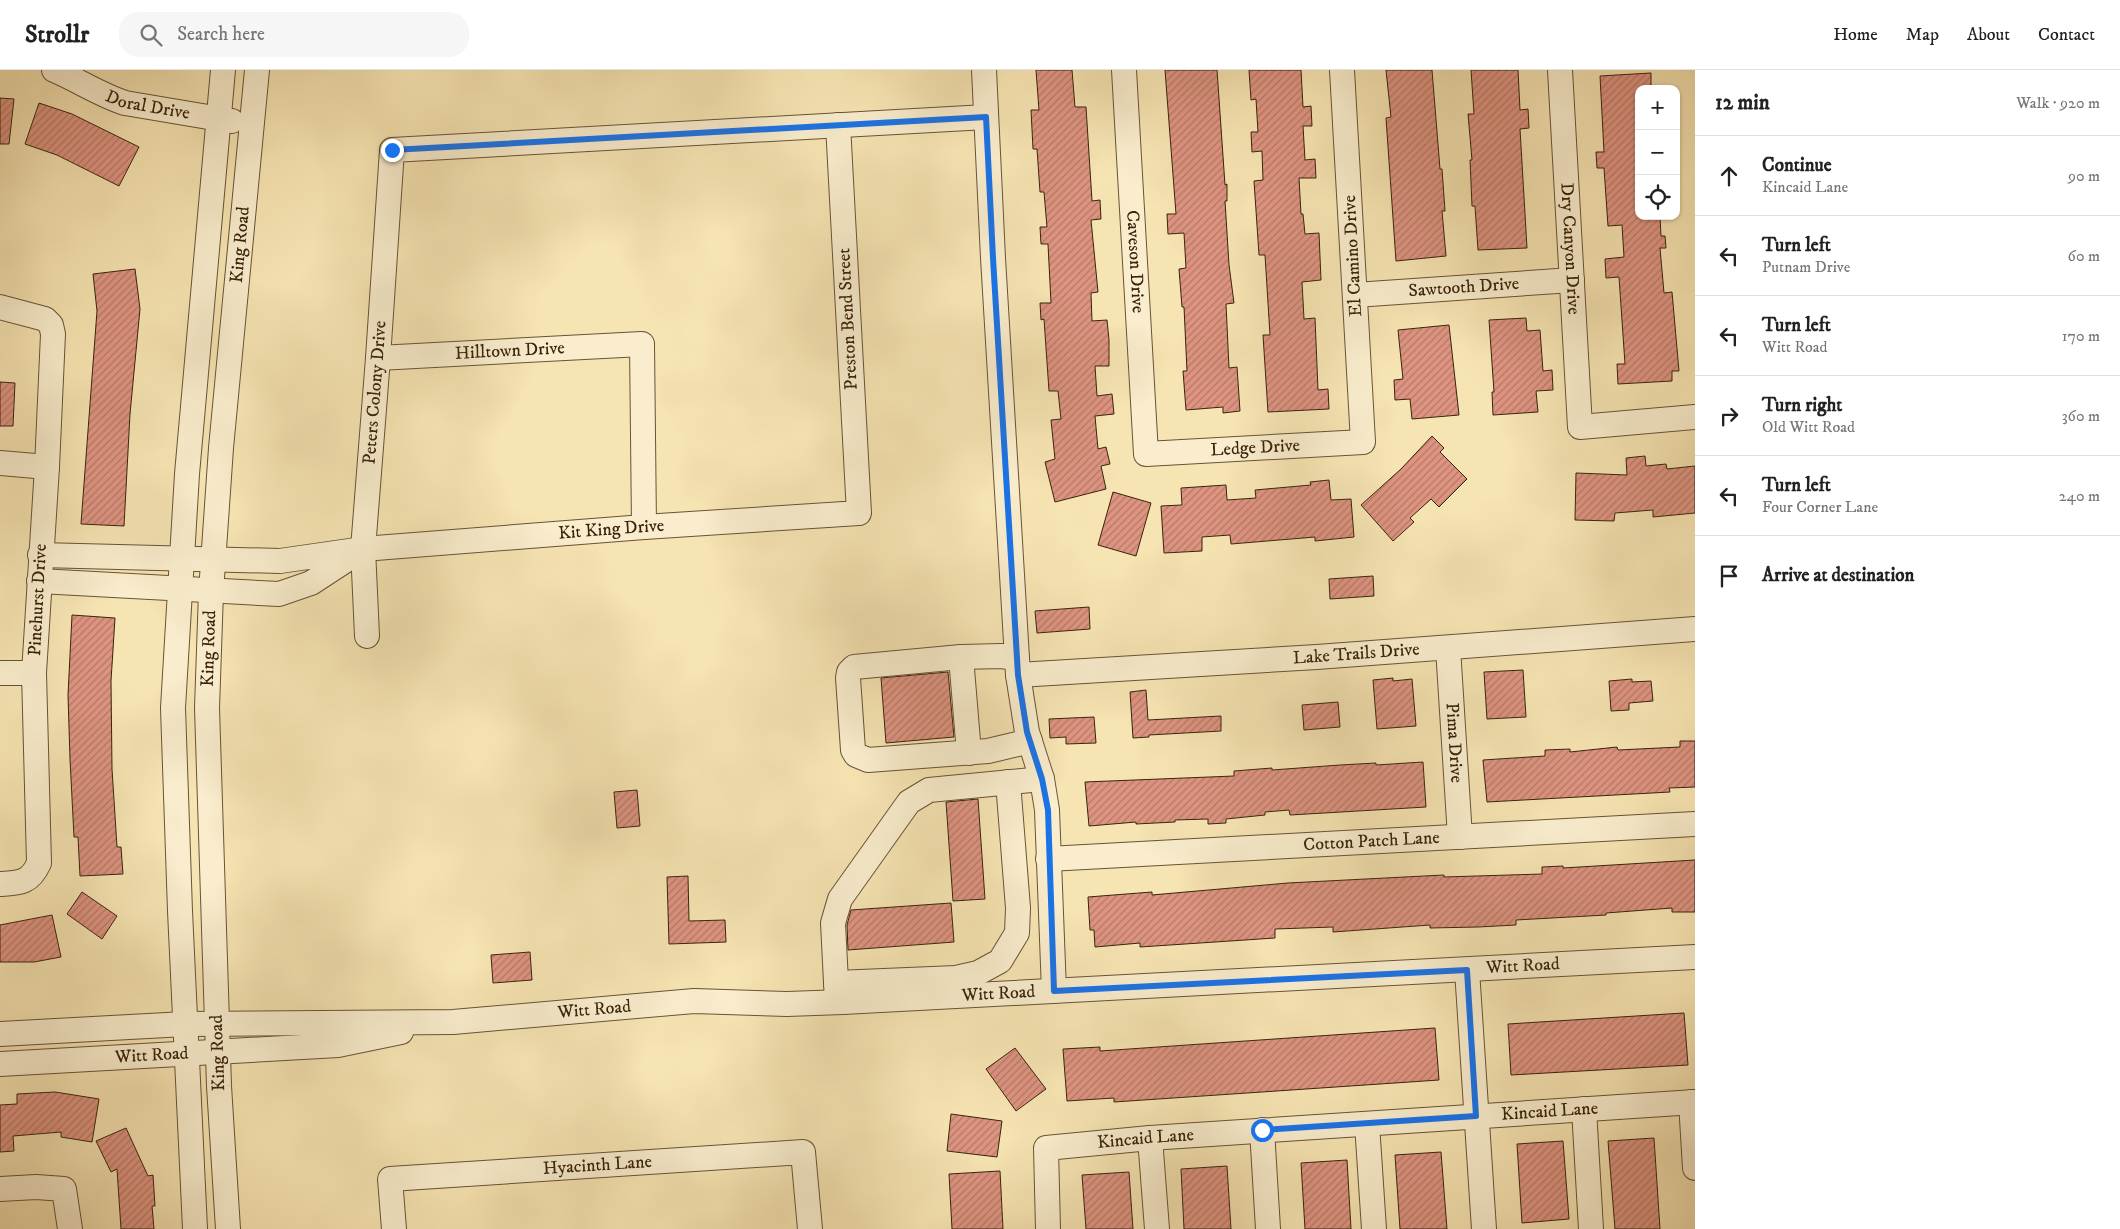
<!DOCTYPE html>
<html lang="en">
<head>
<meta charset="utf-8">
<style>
  body { margin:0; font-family:"IM FELL DW Pica",serif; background:#f6f6f6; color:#222 }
  .controls { position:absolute; right:15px; top:15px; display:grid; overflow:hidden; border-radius:10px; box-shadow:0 1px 4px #0004 }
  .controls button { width:45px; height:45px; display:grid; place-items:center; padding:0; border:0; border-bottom:1px solid #e0e0e0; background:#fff; color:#222; font:25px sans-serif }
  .stop { position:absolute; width:15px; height:15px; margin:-11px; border:4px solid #1a73e8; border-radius:50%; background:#fff }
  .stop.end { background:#1a73e8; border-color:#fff; box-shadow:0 1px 5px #0008 }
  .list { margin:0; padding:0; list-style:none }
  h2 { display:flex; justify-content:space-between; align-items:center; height:65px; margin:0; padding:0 20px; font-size:21px }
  h2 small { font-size:16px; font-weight:400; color:#767676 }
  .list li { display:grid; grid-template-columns:32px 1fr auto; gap:15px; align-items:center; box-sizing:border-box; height:80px; padding:0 20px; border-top:1px solid #e0e0e0 }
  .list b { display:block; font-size:19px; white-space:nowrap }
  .list p { margin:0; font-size:16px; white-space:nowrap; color:#767676 }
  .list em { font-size:16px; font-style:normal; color:#767676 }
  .icon { flex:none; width:28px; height:28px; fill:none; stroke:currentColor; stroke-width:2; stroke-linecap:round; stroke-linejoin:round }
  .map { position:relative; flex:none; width:1695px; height:1159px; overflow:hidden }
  header { display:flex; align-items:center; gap:30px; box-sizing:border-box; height:70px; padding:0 25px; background:#fff; border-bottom:1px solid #e0e0e0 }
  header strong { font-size:24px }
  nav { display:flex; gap:28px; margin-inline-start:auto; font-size:18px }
  .search { width:350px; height:45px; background:#f6f6f6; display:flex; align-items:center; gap:12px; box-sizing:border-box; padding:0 18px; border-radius:20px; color:#767676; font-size:19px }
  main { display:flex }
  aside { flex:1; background:#fff }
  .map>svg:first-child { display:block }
  .building { fill:url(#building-hatch); stroke:#39230d }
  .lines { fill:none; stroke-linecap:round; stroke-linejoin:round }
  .minor-casing { stroke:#685336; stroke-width:26 }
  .minor { stroke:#f9edcd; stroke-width:24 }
  .route { stroke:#1a73e8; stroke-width:6 }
  .labels { text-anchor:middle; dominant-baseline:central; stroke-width:4.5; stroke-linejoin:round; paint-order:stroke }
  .street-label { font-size:18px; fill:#39230d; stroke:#f9edcd }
</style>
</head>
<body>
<header>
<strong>Strollr</strong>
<div class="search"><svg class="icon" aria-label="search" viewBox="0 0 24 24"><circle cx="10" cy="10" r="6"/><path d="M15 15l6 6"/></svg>Search here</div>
<nav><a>Home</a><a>Map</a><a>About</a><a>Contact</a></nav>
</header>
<main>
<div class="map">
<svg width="1695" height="1159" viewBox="0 0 1695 1159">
  <defs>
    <pattern id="building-hatch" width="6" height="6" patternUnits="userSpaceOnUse" patternTransform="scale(1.25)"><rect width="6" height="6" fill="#de9481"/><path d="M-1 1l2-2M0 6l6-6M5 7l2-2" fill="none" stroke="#b57868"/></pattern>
  </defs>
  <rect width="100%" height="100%" fill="#f6e4b2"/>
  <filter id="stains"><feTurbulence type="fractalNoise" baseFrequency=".004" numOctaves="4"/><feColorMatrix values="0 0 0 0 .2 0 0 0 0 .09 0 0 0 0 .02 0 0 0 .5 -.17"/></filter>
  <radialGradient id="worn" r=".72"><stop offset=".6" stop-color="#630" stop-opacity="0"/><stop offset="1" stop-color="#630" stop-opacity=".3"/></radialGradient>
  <g class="building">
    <path d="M1036,0h36l3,37h11l6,94 8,-1 1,19 -10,1 7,72 -7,1 1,28 15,-1 2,20v26h-14l2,30 15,-2 2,20 -19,2 3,33 8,-2 4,17 -9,2 5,23 -51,13 -10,-40 10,-3 -4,-39 10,-1 -3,-28h-9l-5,-72 -3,1 -1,-17h11l-3,-59h-7l-1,-17h7l-3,-35h-4l-3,-43h-4l-2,-39h8z"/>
    <path d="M1165,0h52l8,115 2,-1v17h-2l4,64 5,38 -8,1 3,64 8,-1 3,44 -17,2v-6l-37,3 -3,-39h4l-3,-64h-2l-3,-38 7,-1 -2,-35 -16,1 -1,-20h9z"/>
    <path d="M1249,0h52l2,37 8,-1 1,20h-9l2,34 10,-1 1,19h-17l2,36h2l2,20 14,-1 2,47 -19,2 2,37 11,-1 3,72 10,-1 1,20 -61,3 -5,-77h7l-5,-80h-6l-5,-74 9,-1 -1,-29 -10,1 -1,-20h7l-2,-33 -5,1z"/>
    <path d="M1386,0h46l8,99h2l3,42h-3l4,45 -50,5 -10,-143 5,-1z"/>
    <path d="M1471,0h47l2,40 8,-1 1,19 -9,1 7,119 -49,2 -3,-44h-3l-2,-46h2l-4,-46h6z"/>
    <path d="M1651,3v16h-12v127h21l1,20h4l1,12h-6l4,45 8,-1 7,79h-7v10l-54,3 -1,-20h8l-6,-87 -13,1 -1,-19 19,-2 -2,-32 -14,1 -4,-58h-7l-1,-16h8l-4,-76z"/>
    <path d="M0,28l14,1 -5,45h-9z"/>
    <path d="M39,33l33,11 67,33 -20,39 -62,-31 -32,-11z"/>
    <path d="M135,199l5,40 -10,105 -6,112 -43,-2 16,-213 -4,-37z"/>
    <path d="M1526,248l1,13 13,-1 3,41 9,-1 1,20 -17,1 2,21 -45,3 -1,-23h2l-5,-72z"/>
    <path d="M1449,255l10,90 -47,4 -2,-20 -15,1 -1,-20 9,-1 -5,-49z"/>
    <path d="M0,312l15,1 -2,43h-13z"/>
    <path d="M1432,366l12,12 -4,4 27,27 -28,28 -8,-8 -21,19 4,4 -21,19 -32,-36 40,-36z"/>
    <path d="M1645,386l1,10 20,-2 1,5 28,-3v47l-42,4v-7l-38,3 -1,8 -39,-1 1,-47 51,2 -1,-17z"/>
    <path d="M1329,410l2,20 20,-1 3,38 -39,4v-4l-84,7 -1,-9 -28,2v14l-38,2 -3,-47 21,-1 -1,-17 45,-3 1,15 29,-2 -1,-8 56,-5 -1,-3z"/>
    <path d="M1113,422l38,11 -15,53 -38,-11z"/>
    <path d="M1373,506l1,20 -44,3 -1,-20z"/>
    <path d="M1089,537l1,22 -53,4 -2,-22z"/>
    <path d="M72,545l43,3 -4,63 1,88 5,78h4l2,27 -43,2 -2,-39h-4l-4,-78 -2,-64z"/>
    <path d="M1523,600l3,47 -39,2 -3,-47z"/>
    <path d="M948,602l6,65 -68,6 -5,-65z"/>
    <path d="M1393,608v3l19,-2 4,47 -39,3 -4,-49z"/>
    <path d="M1632,609v3l19,-1 2,20 -24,2v7l-18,1 -2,-30z"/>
    <path d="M1146,620l2,30 73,-4v15l-72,4v2l-16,1 -3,-46z"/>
    <path d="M1338,632l2,25 -36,3 -2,-25z"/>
    <path d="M1094,647l2,26 -30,1v-7l-16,1 -1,-19z"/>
    <path d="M1680,671h15v46l-26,1 1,4 -183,10 -4,-42 62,-4v-6l25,-1v3l47,-5 1,3 62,-3z"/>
    <path d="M1423,692l3,45 -136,8 -1,-5 -24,2v3l-39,4v4l-18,1v-5l-33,1v2l-39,2v-2l-47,4 -4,-44 149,-6v-5l38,-3v2l68,-5 36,-2v2z"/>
    <path d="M637,720l3,36 -23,2 -3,-36z"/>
    <path d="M978,729l7,100 -32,2 -7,-99z"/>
    <path d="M1695,790v52h-23v-4l-66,5v2l-90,5v5l-38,2 -48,1v-3l-97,7v-5l-58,2v9l-135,9v-4l-45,4 -1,-17h-4l-2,-33 64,-5v3l136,-12 136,-7 20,-1v2l98,-3v-7l21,-1v2z"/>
    <path d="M688,806l1,45 36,-1 1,22 -57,2 -2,-67z"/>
    <path d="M82,822l35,24 -15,23 -35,-25z"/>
    <path d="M951,833l3,39 -106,8 -1,-25 4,-15z"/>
    <path d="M52,845l9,42 -27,5h-34v-37z"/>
    <path d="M530,882l2,28 -39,3 -2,-28z"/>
    <path d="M1684,943l4,52 -177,10 -3,-51z"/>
    <path d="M1435,958l4,52 -325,22v-4l-47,3 -4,-52 37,-2v4z"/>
    <path d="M1015,978l31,41 -30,22 -30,-42z"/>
    <path d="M55,1022l44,7 -7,43 -31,-5v-5l-48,4 1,15 -14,1v-47l17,-1v-10z"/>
    <path d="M951,1044l51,7 -5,36 -50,-6z"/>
    <path d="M126,1058l22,48 5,-1 2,31h-3l2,23h-33l-4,-60 -6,3 -15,-31z"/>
    <path d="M1654,1068l6,91h-45l-7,-88z"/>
    <path d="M1563,1071l6,78 -47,4 -5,-79z"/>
    <path d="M1441,1082l6,77h-47l-5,-74z"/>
    <path d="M1347,1090l4,69h-46l-4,-66z"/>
    <path d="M1227,1096l4,63h-47l-3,-60z"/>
    <path d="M1000,1101l3,58h-51l-3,-55z"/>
    <path d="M1129,1102l4,57h-47l-4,-54z"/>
  </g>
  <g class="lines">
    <g class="minor-casing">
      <g id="minor">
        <path id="s1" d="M54,0c24,10 46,25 71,33l107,18"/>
        <path d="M984,0l9,188 25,417 9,57 15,47 5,31 7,181"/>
        <path id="s2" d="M1124,0l22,384 217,-12 -21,-372"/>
        <path id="s3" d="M1560,0l20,357 115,-10"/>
        <path id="s4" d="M1355,225l217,-15"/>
        <path d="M0,237l45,12 6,6 2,9 -6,133 -13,206 5,190c-9,20 -19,20 -39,21"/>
        <path id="s5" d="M378,288l264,-14 2,183"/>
        <path d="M0,393l47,4"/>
        <path id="s6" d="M363,479l281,-22 215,-14 -21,-388"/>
        <path d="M39,511l240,13 32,-11 52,-34 -83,12 -240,-6"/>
        <path id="s7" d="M367,566l-4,-87 15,-191 14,-208 594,-33"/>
        <path id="s8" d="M1448,578l12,189"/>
        <path d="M961,587l8,96"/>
        <path d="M1017,588l-16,-2 -40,1 -107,10 -5,5 -1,6 5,72 3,5 12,5 120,-9 42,-10"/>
        <path d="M0,603h34"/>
        <path id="s9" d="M1018,605l299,-18 378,-28"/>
        <path id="s10" d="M1048,789l647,-35"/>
        <path d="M1467,900l17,259"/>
        <path d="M836,913l120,-5 22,-5 22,-12 17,-28 1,-25 -10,-126"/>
        <path d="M837,932l-4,-79 7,-24 69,-97 20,-12 113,-11"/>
        <path id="s11" d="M0,964l185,-10 268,-2 241,-21 93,3 56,-2 852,-45"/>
        <path id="s12" d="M0,994l338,-19 63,-13"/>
        <path d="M1691,1032l4,66"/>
        <path d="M1584,1039l7,120"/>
        <path d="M1367,1054l7,105"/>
        <path d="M1262,1060l6,99"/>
        <path d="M1150,1068l7,91"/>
        <path d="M0,1119l36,-2 28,2 6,40"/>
        <path d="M195,1159l-15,-318 -7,-203 14,-234 36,-404"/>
        <path id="s13" d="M228,1159l-9,-143 -12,-378 4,-116 10,-144 36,-378"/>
        <path id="s14" d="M394,1159l-4,-50 413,-27 7,77"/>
        <path id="s15" d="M1048,1159l-2,-81 104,-10 545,-36"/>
      </g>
    </g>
    <use href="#minor" class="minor"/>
  </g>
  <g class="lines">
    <path class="route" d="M392,80l594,-33 7,141 25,417 9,57 15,47 6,31 6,181 413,-21 9,146 -214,14"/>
  </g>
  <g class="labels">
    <g class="street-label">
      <text stroke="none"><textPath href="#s1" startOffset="101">Doral Drive</textPath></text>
      <text stroke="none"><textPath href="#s13" startOffset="986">King Road</textPath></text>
      <text stroke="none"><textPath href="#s3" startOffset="179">Dry Canyon Drive</textPath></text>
      <text transform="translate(1353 186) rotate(-93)">El Camino Drive</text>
      <text stroke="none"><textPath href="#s2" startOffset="192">Caveson Drive</textPath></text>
      <text stroke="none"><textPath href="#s4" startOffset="109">Sawtooth Drive</textPath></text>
      <text transform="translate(848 249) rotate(-93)">Preston Bend Street</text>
      <text stroke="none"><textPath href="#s5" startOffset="132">Hilltown Drive</textPath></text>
      <text stroke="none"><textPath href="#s7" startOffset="244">Peters Colony Drive</textPath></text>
      <text stroke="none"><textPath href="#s2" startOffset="494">Ledge Drive</textPath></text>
      <text stroke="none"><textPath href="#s6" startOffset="249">Kit King Drive</textPath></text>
      <text transform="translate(38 530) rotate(-87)">Pinehurst Drive</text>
      <text stroke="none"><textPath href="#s13" startOffset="581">King Road</textPath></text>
      <text stroke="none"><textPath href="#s9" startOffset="339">Lake Trails Drive</textPath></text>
      <text stroke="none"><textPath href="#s8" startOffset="95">Pima Drive</textPath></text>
      <text stroke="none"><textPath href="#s10" startOffset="324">Cotton Patch Lane</textPath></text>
      <text stroke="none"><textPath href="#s11" startOffset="1525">Witt Road</textPath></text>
      <text stroke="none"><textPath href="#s11" startOffset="1000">Witt Road</textPath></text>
      <text stroke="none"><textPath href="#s11" startOffset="595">Witt Road</textPath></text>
      <text transform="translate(218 983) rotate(-92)">King Road</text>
      <text stroke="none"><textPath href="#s12" startOffset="152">Witt Road</textPath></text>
      <text stroke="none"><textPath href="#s15" startOffset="586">Kincaid Lane</textPath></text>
      <text stroke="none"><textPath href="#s15" startOffset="181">Kincaid Lane</textPath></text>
      <text stroke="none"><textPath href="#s14" startOffset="258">Hyacinth Lane</textPath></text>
    </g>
  </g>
  <rect width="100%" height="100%" filter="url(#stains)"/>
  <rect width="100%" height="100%" fill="url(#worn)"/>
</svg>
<div class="controls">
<button>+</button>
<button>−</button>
<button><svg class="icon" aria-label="locate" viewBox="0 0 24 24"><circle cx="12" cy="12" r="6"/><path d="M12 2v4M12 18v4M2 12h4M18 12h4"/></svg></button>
</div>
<div class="stop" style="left:1262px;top:1060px"></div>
<div class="stop end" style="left:392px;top:80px"></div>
</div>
<aside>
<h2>12 min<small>Walk · 920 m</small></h2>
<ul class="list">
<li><svg class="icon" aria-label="ahead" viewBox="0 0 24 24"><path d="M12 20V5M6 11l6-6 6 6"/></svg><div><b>Continue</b><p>Kincaid Lane</p></div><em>90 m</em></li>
<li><svg class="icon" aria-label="left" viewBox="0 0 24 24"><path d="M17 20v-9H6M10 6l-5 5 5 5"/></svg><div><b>Turn left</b><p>Putnam Drive</p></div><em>60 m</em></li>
<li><svg class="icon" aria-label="left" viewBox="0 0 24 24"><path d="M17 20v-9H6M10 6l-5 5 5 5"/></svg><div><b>Turn left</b><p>Witt Road</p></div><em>170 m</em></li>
<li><svg class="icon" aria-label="right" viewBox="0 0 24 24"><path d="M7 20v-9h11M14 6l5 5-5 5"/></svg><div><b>Turn right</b><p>Old Witt Road</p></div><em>360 m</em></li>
<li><svg class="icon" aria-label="left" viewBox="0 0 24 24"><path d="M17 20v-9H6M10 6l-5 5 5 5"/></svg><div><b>Turn left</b><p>Four Corner Lane</p></div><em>240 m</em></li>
<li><svg class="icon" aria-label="arrive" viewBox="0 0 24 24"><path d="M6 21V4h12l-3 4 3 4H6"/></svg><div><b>Arrive at destination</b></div></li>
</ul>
</aside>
</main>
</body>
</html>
